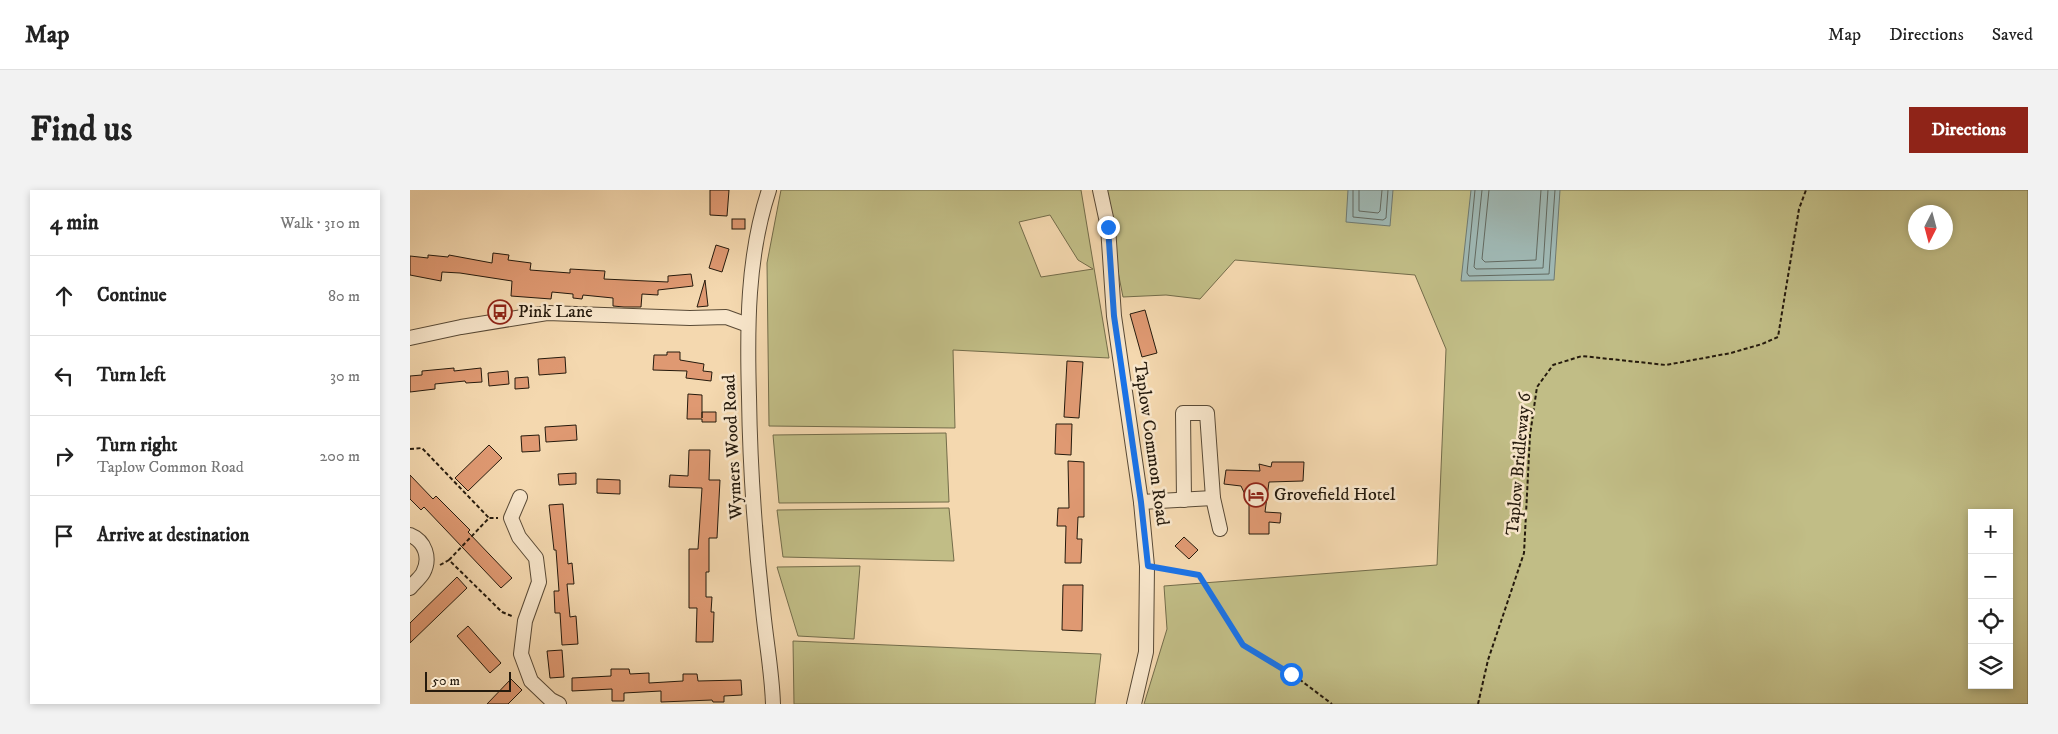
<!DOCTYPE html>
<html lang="en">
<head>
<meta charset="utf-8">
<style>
  body { margin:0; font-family:"IM FELL DW Pica",serif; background:#f2f2f2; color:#222 }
  .controls { position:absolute; right:15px; bottom:15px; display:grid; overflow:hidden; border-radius:0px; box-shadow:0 2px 8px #0003 }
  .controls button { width:45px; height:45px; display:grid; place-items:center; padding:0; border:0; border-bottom:1px solid #e0e0e0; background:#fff; color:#222; font:25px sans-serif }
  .compass { position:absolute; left:1498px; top:15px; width:45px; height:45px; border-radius:50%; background:#fff; box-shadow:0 2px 8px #0003; rotate:186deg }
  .scale { position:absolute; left:15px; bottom:12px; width:86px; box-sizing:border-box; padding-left:5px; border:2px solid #251a0d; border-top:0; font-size:14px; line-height:18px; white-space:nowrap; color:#251a0d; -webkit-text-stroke:4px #f8e6cb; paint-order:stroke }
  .stop { position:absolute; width:15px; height:15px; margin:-11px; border:4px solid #1a73e8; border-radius:50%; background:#fff }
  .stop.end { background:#1a73e8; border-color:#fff; box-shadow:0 1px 5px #0008 }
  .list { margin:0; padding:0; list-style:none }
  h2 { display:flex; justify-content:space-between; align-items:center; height:65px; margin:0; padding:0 20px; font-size:21px }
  h2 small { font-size:16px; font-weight:400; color:#767676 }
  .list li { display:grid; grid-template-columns:32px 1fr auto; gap:15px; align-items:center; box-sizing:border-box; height:80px; padding:0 20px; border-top:1px solid #e0e0e0 }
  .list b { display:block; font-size:19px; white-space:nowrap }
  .list p { margin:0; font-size:16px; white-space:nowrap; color:#767676 }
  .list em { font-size:16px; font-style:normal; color:#767676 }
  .icon { flex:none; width:28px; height:28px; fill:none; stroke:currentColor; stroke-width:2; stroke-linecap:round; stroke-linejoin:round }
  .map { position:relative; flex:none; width:1618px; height:514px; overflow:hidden; border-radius:0px }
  header { display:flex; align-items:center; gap:30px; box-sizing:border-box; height:70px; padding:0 25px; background:#fff; border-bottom:1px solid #e0e0e0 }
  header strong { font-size:24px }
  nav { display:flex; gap:28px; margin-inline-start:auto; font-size:18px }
  .intro { display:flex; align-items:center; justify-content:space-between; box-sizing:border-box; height:120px; padding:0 30px }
  h1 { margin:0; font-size:35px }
  .button { padding:12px 22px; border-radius:0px; background:#8f2418; color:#fff; font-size:18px; font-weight:700 }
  main { display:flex; gap:30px; padding:0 30px }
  aside { flex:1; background:#fff; border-radius:0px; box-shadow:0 2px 8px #0003 }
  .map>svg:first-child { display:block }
  .green { fill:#c1bd86; stroke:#736c4a; fill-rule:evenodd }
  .water { fill:#9fb8b4; stroke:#6e7971 }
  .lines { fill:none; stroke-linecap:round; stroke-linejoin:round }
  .shore { stroke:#626960; stroke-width:1 }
  .building { fill:#df9972; stroke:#251a0d }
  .minor-casing { stroke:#594a36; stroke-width:16 }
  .path { stroke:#251a0d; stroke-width:2; stroke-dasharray:4 2.5; stroke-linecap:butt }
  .minor { stroke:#f8e6cb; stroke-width:14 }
  .route { stroke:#1a73e8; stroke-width:6 }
  .labels { text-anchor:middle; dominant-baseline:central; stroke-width:5; stroke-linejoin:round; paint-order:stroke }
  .poi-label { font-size:18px; fill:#251a0d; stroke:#f8e6cb; text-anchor:start }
  .street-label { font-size:18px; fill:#251a0d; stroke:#f8e6cb }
</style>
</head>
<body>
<header>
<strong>Map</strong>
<nav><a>Map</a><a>Directions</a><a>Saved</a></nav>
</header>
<div class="intro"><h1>Find us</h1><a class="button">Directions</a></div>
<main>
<aside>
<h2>4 min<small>Walk · 310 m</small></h2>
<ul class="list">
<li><svg class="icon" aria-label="ahead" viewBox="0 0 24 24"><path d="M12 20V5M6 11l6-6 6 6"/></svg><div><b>Continue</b></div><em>80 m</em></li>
<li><svg class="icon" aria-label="left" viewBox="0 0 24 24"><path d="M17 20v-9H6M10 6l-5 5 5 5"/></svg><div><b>Turn left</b></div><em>30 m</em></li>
<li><svg class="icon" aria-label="right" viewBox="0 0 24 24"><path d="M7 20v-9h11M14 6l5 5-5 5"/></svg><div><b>Turn right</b><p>Taplow Common Road</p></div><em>200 m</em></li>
<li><svg class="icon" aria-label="arrive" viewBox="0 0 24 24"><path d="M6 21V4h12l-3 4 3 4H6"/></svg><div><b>Arrive at destination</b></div></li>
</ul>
</aside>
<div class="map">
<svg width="1618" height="514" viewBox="0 0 1618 514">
  <rect width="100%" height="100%" fill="#f4d8af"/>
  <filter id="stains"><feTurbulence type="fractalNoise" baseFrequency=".004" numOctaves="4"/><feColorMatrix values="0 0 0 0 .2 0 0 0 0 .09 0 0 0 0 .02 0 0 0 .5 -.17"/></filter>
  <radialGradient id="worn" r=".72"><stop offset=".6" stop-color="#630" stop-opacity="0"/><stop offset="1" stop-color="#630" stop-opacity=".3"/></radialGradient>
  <g class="green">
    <path d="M371,0h300l28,168 -156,-8 2,78 -186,-2 -2,-163zM640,25l28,45 15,9 -52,8 -22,-55z"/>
    <path d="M692,0h926v514h-884l23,-75 -3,-43 273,-21 9,-216 -31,-74 -180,-15 -35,39 -34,-4 -43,2zM1506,22h30v30h-30zM1562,323h37v172h-37z"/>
    <path d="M536,243l3,69 -170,1 -6,-68z"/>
    <path d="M539,318l5,53 -171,-4 -6,-47z"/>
    <path d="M450,376l-6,73 -56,-3 -21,-69z"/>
    <path d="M383,451l308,13 -6,50h-301z"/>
  </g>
  <g class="water">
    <path d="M938,0h45l-3,36 -44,-4z"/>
    <path d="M1061,0h89l-6,90 -93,1z"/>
  </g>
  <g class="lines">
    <g class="shore">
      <path d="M943,0v27l30,3 3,-2 2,-28"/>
      <path d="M949,0v21l19,2 2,-2 2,-21"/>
      <path d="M1065,0l-8,83 2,3 80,-2 6,-84"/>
      <path d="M1072,0l-8,77 2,2 67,-1 5,-78"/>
      <path d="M1079,0l-7,69 3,3 51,-2 5,-70"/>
    </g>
  </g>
  <g class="building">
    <path d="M300,0h19l-2,26 -17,-1z"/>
    <rect x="322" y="29" width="13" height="10"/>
    <path d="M306,55l13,4 -7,23 -13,-4z"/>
    <path d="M83,63l16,2 -1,5 23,3 -1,7 40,3v-4l35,2 -1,8 64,3v-6l23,-2 2,12 -35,4v5l-16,-1 -1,13h-17l-11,-1v-8l-30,-3 -1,4 -9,-1v-4l-21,-2 -1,7 -40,-3 1,-15 -52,-8 -18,-1 -1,9 -31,-6v-19l18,2v-3l20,2 1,-2 43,8z"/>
    <path d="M295,90l3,26 -11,1z"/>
    <path d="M735,120l12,43 -15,4 -12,-43z"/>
    <path d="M257,162h13v8l24,4 -1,7 9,1 -1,9 -25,-3 1,-7 -34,-1 1,-15h13z"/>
    <path d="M155,167l1,16 -27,2 -1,-16z"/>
    <path d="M657,171l16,1 -4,56 -15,-1z"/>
    <path d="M44,178v3l27,-3 1,14 -16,1 -1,-2 -30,3v5l-25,3v-16l12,-1v-4z"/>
    <path d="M98,181l1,13 -20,2 -1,-13z"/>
    <path d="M118,187l1,11 -14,1v-11z"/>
    <path d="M278,204l14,1v23v-6h14v10h-14v-3h-15z"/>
    <path d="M646,234h16l-1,31 -16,-1z"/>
    <path d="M166,235l1,15 -31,2 -1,-15z"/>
    <path d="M129,245l1,16 -18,1 -1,-16z"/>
    <path d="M79,255l13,13 -34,33 -13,-13z"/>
    <path d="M279,260h21l-1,30h11l-3,58h-8v34h-3v25h6l-1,15h3l-1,30h-17l1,-34h-8v-59h9l4,-61 -33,-1 1,-12 18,1z"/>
    <path d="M658,271l16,1v55h-6l-1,22h5l-1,24h-16l1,-37h-9l1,-18h11z"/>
    <path d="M862,272h32l-1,19 -34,1 -4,30 16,1 -1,10 -11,-1v12h-20v-31l-8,-17 -17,-2 2,-14 34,1 -1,-7 12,3z"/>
    <path d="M166,283v11l-17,1 -1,-11z"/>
    <path d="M0,285l23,24 3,-3 34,34 -2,2 44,46 -11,10 -77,-81 -3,3 -11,-11z"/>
    <path d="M187,289l23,1v14l-23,-1z"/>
    <path d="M153,314l5,60 4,-1 2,21h-7l3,33 6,-1 2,28 -16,1 -2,-32h-5l-1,-22h5l-3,-41h-2l-5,-45z"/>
    <path d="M774,347l14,13 -9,9 -14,-13z"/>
    <path d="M47,387l10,11 -57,55v-20z"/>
    <path d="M653,395h20l-1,46 -20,-1z"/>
    <path d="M58,436l33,37 -11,10 -33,-37z"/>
    <path d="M152,460l2,27 -14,1 -3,-27z"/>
    <path d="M201,479h18l1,5 19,-1v10l34,-2v-7h14l1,7 43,-1 1,15 -18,1v6h-11l-1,-2 -51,2v-11l-37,2v8h-12v-12l-40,2v-13l39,-2z"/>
    <path d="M101,489l11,11 -14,14h-21z"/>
  </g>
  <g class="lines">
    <g class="minor-casing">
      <g id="minor">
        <path d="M359,0c-22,66 -22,138 -20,207 1,71 6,142 14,213 3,31 9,62 10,94"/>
        <path d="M690,0l8,37 6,89 27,186 6,64 -1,86 -12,52"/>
        <path d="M0,148l51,-11 86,-14 143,5 36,-1 22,8"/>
        <path d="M110,307l-9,21 8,19 17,21 3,24 -14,39 -4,33 10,27 20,19 8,4"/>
        <path d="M774,310l-1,-87h24l6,85 7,31"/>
        <path d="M731,312l72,-4"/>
        <path d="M0,345c15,6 21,23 13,38 -3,5 -9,10 -13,15"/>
      </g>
    </g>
    <g class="path">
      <path d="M0,259l12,-1 67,70"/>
      <path d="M39,370l40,-42h9"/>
      <path d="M30,375l9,-5 53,52 12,5"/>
      <path d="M750,378l39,7 44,70 48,28 41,31"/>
      <path d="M1068,514l10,-44 36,-107 6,-118 7,-48 16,-22 29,-9 84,9 65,-12 31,-9 16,-7 21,-128 7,-19"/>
    </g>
    <use href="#minor" class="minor"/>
  </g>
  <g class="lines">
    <path class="route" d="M698,37l6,89 27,186 7,64 51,9 44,70 48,29"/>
  </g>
  <defs>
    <g id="bus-ring" transform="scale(1.25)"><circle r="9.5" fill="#f8e6cb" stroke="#8f2418" stroke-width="1.5"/><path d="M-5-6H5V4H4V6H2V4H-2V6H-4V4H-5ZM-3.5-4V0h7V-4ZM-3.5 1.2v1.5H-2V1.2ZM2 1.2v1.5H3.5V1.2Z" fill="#8f2418"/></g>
    <g id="hotel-ring" transform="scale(1.25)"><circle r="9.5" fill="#f8e6cb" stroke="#8f2418" stroke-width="1.5"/><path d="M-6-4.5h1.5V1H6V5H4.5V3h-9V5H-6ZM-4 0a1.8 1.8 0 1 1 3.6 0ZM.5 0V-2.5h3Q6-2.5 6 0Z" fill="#8f2418"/></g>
  </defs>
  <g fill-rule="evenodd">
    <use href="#bus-ring" x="90" y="122"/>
    <use href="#hotel-ring" x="846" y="305"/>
  </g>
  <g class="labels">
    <g class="poi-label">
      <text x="108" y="122">Pink Lane</text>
      <text x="864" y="305">Grovefield Hotel</text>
    </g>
    <g class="street-label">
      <text transform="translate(741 254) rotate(82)">Taplow Common Road</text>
      <text transform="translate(323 257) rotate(-93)">Wymers Wood Road</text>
      <text transform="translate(1109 274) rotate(-85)">Taplow Bridleway 6</text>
    </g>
  </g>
  <rect width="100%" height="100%" filter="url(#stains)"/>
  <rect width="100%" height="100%" fill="url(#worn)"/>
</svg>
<div class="controls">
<button>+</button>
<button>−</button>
<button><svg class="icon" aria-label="locate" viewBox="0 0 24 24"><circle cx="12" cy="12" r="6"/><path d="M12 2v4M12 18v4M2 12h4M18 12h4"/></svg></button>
<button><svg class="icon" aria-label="layers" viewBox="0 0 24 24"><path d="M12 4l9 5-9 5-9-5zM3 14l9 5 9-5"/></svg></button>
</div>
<svg class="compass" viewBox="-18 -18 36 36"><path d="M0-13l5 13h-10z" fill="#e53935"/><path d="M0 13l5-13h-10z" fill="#767676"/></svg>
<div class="scale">50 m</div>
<div class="stop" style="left:881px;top:484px"></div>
<div class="stop end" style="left:698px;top:37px"></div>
</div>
</main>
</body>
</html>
